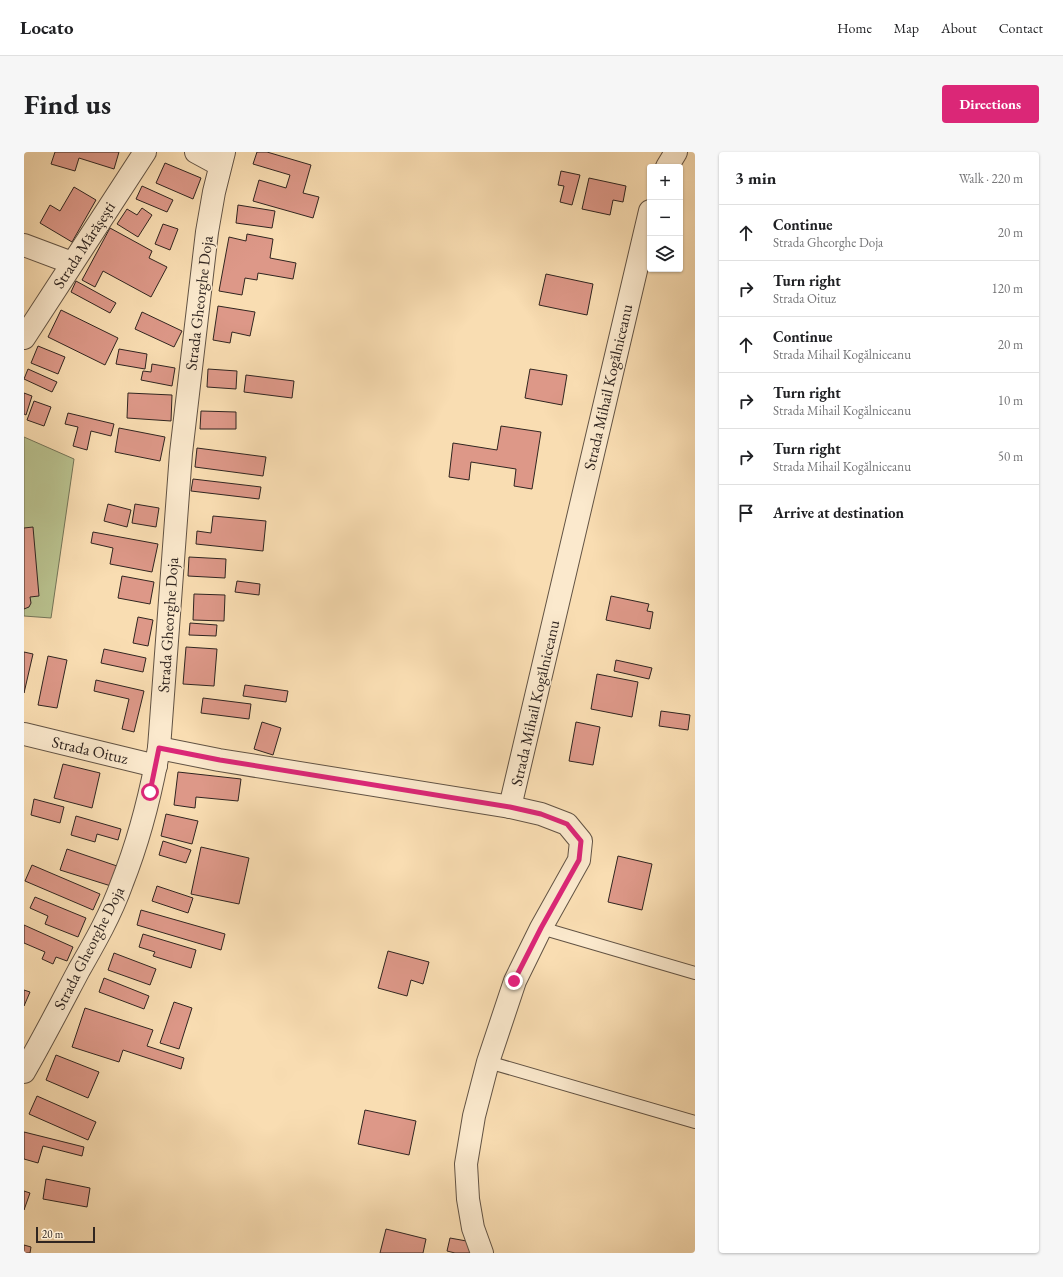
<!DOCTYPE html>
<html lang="en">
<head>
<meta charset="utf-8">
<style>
  body { margin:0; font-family:"EB Garamond",serif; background:#f6f6f6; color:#202124 }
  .controls { position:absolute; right:12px; top:12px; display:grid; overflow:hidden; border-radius:4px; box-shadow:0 1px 3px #0004 }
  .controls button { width:36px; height:36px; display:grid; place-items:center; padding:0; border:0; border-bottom:1px solid #e0e0e0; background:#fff; color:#202124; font:20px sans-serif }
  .scale { position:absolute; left:12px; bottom:10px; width:59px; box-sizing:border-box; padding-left:4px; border:2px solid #302520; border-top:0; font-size:11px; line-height:14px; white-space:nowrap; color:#302520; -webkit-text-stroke:3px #fbe9cd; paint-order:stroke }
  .stop { position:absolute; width:12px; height:12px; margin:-9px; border:3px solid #db2777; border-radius:50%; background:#fff }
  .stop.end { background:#db2777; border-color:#fff; box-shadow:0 1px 4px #0008 }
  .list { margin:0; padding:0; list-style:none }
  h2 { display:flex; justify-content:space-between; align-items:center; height:52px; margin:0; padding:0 16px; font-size:17px }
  h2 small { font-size:13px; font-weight:400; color:#757577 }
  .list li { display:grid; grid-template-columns:26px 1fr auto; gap:12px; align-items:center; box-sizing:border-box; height:56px; padding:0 16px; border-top:1px solid #e0e0e0 }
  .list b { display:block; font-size:15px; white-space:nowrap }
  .list p { margin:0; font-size:13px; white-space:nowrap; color:#757577 }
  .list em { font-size:13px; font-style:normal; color:#757577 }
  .icon { flex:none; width:22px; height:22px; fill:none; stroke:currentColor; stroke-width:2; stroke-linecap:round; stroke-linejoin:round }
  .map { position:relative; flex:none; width:671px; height:1101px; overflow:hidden; border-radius:4px }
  header { display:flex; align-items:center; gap:24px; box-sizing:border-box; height:56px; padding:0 20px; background:#fff; border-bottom:1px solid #e0e0e0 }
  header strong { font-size:19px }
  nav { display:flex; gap:22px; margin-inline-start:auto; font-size:14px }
  .intro { display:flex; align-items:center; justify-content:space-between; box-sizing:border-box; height:96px; padding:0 24px }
  h1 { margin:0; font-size:28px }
  .button { padding:10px 18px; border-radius:4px; background:#db2777; color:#fff; font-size:14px; font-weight:700 }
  main { display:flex; gap:24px; padding:0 24px }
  aside { flex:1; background:#fff; border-radius:4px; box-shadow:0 1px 3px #0004 }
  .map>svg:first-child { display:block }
  .green { fill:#b9c28f; stroke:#747458 }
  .building { fill:#dd9888; stroke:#302520 }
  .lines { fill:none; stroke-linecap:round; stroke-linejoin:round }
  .service-casing { stroke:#625344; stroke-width:14 }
  .minor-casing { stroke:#625344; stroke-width:24 }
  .tertiary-casing { stroke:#625344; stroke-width:24 }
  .service { stroke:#fbe9cd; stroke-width:12 }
  .minor { stroke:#fbe9cd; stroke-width:22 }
  .tertiary { stroke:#fbe9cd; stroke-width:22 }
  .route { stroke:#db2777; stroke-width:5 }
  .labels { text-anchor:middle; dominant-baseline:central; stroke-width:3; stroke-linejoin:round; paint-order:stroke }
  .street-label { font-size:16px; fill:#302520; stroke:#fbe9cd }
</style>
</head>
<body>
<header>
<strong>Locato</strong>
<nav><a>Home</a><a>Map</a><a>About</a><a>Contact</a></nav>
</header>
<div class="intro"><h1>Find us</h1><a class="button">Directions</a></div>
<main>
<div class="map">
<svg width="671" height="1101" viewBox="0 0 671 1101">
  <rect width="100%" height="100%" fill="#f9ddb2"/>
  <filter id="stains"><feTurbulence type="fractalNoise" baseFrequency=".005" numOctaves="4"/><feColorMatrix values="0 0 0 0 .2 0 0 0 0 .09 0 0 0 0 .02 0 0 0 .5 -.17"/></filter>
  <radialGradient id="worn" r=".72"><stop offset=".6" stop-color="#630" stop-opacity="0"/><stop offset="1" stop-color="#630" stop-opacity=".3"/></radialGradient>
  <path class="green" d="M0,285l50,22 -23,159 -27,-2z"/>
  <g class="building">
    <path d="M31,0h64l-5,17 -35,-11 -4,13 -24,-7z"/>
    <path d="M233,0h10l44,13 -8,28 16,4 -6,21 -60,-17 6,-21 27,8 4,-13 -37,-11z"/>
    <path d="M141,11l36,15 -8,21 -37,-16z"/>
    <path d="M537,19l19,4 -8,30 -12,-3 4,-16 -6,-1z"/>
    <path d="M565,26l37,8 -3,16 -10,-2 -3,15 -28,-6z"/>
    <path d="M118,34l31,14 -6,12 -31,-13z"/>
    <path d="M50,35l22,13 -24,42 -32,-19 10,-18 10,6z"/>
    <path d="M214,53l37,6 -3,17 -36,-5z"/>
    <path d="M118,56l10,7 -14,22 -21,-13 10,-15 10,6z"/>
    <path d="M139,72l15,5 -8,21 -15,-6z"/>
    <path d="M86,76l42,23 -3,7 18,9 -16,30 -48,-26 -8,16 -13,-7z"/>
    <path d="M223,82l26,5 -3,19 26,5 -3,16 -35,-6 -1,7 -12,-2 -3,17 -23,-4 10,-54 17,4z"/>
    <path d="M522,122l47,10 -6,31 -48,-10z"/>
    <path d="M52,129l40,22 -6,10 -39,-21z"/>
    <path d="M194,154l37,6 -5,24 -18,-4 -2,11 -17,-3z"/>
    <path d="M37,158l57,28 -13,27 -57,-28z"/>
    <path d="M118,160l40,19 -8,16 -39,-18z"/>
    <path d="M14,194l27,11 -7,17 -27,-11z"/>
    <path d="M95,197l28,5 -2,15 -29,-5z"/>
    <path d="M128,212l23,4 -3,18 -31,-6 2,-9 8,1z"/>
    <path d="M4,217l29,13 -5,10 -28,-13z"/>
    <path d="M184,217l29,2 -1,18 -29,-2z"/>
    <path d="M506,217l37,6 -5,30 -37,-7z"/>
    <path d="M222,223l48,6 -2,17 -48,-6z"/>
    <path d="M0,241l8,3 -6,19 -2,-1z"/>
    <path d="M104,241l44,2 -1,26 -44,-3z"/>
    <path d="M10,249l17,6 -7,19 -17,-6z"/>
    <path d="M177,259l35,1v17h-36z"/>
    <path d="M44,261l46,11 -3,12 -20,-5 -4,19 -14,-4 5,-19 -13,-3z"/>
    <path d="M477,274l40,6 -9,57 -18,-3 2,-17 -45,-7 -2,18 -20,-3 4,-34 44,7z"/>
    <path d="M95,276l46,9 -5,24 -45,-9z"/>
    <path d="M173,296l69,9 -3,19 -68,-9z"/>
    <path d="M169,327l68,8 -2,12 -68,-8z"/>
    <path d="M84,352l23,6 -4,17 -23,-6z"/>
    <path d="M111,352l24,4 -3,19 -24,-4z"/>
    <path d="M189,364l53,5 -3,30 -67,-7 1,-13 14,2z"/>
    <path d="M9,375l6,69 -9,1 1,6 -2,4 -5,2v-81z"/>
    <path d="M69,380l65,12 -6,28 -42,-8 3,-16 -22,-5z"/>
    <path d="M165,405l37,2 -1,19 -37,-2z"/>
    <path d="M98,424l32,6 -4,22 -32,-6z"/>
    <path d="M213,429l23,3 -1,11 -24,-3z"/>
    <path d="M170,442l31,1 -1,26 -31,-1z"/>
    <path d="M587,444l38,8 -2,7 6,1 -3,17 -44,-9z"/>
    <path d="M114,465l15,3 -5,26 -15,-3z"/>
    <path d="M166,471l27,2 -1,11 -27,-1z"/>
    <path d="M162,495l31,2 -3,37 -31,-2z"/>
    <path d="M80,497l42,9 -3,14 -42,-9z"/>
    <path d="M0,500l9,2 -9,39z"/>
    <path d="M24,504l19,4 -10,48 -19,-3z"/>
    <path d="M592,508l36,8 -3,11 -35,-8z"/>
    <path d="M573,522l41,8 -6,35 -41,-8z"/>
    <path d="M72,528l48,11 -10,41 -12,-3 7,-30 -35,-8z"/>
    <path d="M221,533l43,6 -2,11 -43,-6z"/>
    <path d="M179,546l48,6 -2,15 -48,-6z"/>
    <path d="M637,559l29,4 -2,15 -29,-4z"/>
    <path d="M238,570l19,6 -8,27 -19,-6z"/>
    <path d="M552,570l24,5 -7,38 -24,-4z"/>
    <path d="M39,612l37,9 -8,35 -38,-10z"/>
    <path d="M154,620l63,7 -3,22 -42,-4 -1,11 -21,-3z"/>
    <path d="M10,647l30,8 -4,16 -29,-8z"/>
    <path d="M142,662l32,7 -6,23 -31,-8z"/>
    <path d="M52,664l45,13 -3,11 -21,-6 -2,8 -24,-7z"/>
    <path d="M139,689l28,9 -5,13 -27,-8z"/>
    <path d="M177,695l48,11 -10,46 -48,-10z"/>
    <path d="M43,697l50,17 -6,20 -51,-16z"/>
    <path d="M594,704l34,8 -10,46 -34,-8z"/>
    <path d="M8,713l68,29 -7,16 -68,-29z"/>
    <path d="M133,734l36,12 -5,15 -36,-12z"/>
    <path d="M11,745l51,21 -8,19 -33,-13 3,-8 -18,-8z"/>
    <path d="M117,758l84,24 -4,16 -84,-25z"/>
    <path d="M0,773l49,22 -6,14 -11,-4 -3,7 -11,-5 3,-7 -21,-9z"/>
    <path d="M119,782l53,16 -5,18 -38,-12 2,-4 -16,-5z"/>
    <path d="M364,799l41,11 -6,22 -12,-4 -4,16 -29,-8z"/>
    <path d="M90,801l42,16 -6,16 -42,-15z"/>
    <path d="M80,826l45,18 -5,13 -45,-17z"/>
    <path d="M0,838l6,2 -6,14z"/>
    <path d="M150,850l18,6 -13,41 -19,-6z"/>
    <path d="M61,856l68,22 -6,16 37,12 -3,11 -58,-19 -4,12 -47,-15z"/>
    <path d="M32,903l43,17 -11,26 -42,-18z"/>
    <path d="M13,944l59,26 -8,18 -59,-26z"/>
    <path d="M341,958l51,11 -7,34 -51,-11z"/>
    <path d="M0,980l60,15 -2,9 -39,-10 -5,17 -14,-4z"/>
    <path d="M22,1027l44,9 -3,19 -44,-8z"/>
    <path d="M0,1039l6,2 -6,17z"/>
    <path d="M362,1077l40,10 -3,14h-43z"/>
    <path d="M426,1086l22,4 -2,11h-15l-8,-2z"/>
    <path d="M0,1093l7,2 -1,6h-6z"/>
  </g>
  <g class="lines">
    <g class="service-casing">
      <g id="service">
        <path d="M517,776l154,45"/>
        <path d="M464,910l207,60"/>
      </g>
    </g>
    <g class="minor-casing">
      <g id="minor">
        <path d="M172,0l24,13"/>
        <path d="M643,15l9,-15"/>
        <path d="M0,582l132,32"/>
        <path d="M135,596l60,12 291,47 31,7 26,10 14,17 -2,19 -38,68 -26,53 -27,81 -14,54 -8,48 2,35 5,29 9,25"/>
        <path d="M486,655l140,-596"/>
        <path d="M0,920c19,-33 37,-68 55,-102 16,-28 32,-56 43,-87 17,-43 29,-90 37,-135l22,-295 26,-221 7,-40 10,-40"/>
      </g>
    </g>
    <g class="tertiary-casing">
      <g id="tertiary">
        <path d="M0,93l48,18"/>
        <path d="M0,186l121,-186"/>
      </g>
    </g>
    <use href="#service" class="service"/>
    <use href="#minor" class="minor"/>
    <use href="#tertiary" class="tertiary"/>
  </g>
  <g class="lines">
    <path class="route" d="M126,640l9,-44 61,12 290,47 31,7 26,10 14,17 -2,19 -38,68 -27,53"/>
  </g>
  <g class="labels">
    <g class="street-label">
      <text transform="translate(60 93) rotate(-57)">Strada Mărășești</text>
      <text transform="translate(175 151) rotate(-83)">Strada Gheorghe Doja</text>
      <text transform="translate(584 235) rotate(-77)">Strada Mihail Kogălniceanu</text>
      <text transform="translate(144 473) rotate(-86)">Strada Gheorghe Doja</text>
      <text transform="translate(511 551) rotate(-77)">Strada Mihail Kogălniceanu</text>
      <text transform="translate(66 598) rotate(13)">Strada Oituz</text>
      <text transform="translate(65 796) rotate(-63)">Strada Gheorghe Doja</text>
    </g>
  </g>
  <rect width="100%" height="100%" filter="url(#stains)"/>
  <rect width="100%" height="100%" fill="url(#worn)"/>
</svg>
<div class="controls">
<button>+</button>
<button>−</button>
<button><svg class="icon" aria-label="layers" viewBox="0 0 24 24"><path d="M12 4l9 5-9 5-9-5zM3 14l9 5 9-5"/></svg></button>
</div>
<div class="scale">20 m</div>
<div class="stop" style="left:126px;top:640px"></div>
<div class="stop end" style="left:490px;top:829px"></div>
</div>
<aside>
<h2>3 min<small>Walk · 220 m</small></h2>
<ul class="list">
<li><svg class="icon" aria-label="ahead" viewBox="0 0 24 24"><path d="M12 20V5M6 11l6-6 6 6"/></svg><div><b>Continue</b><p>Strada Gheorghe Doja</p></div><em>20 m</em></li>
<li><svg class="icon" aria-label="right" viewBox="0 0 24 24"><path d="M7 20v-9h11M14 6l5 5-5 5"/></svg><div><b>Turn right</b><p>Strada Oituz</p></div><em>120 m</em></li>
<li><svg class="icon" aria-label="ahead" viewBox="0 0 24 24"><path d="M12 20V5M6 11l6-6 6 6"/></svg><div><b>Continue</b><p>Strada Mihail Kogălniceanu</p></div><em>20 m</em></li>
<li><svg class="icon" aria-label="right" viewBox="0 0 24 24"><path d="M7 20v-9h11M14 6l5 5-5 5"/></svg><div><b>Turn right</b><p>Strada Mihail Kogălniceanu</p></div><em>10 m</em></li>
<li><svg class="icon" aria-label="right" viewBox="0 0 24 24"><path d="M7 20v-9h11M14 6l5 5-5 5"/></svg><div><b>Turn right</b><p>Strada Mihail Kogălniceanu</p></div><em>50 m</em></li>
<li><svg class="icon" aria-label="arrive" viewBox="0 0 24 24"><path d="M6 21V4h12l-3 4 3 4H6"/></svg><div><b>Arrive at destination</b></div></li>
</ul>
</aside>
</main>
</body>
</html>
